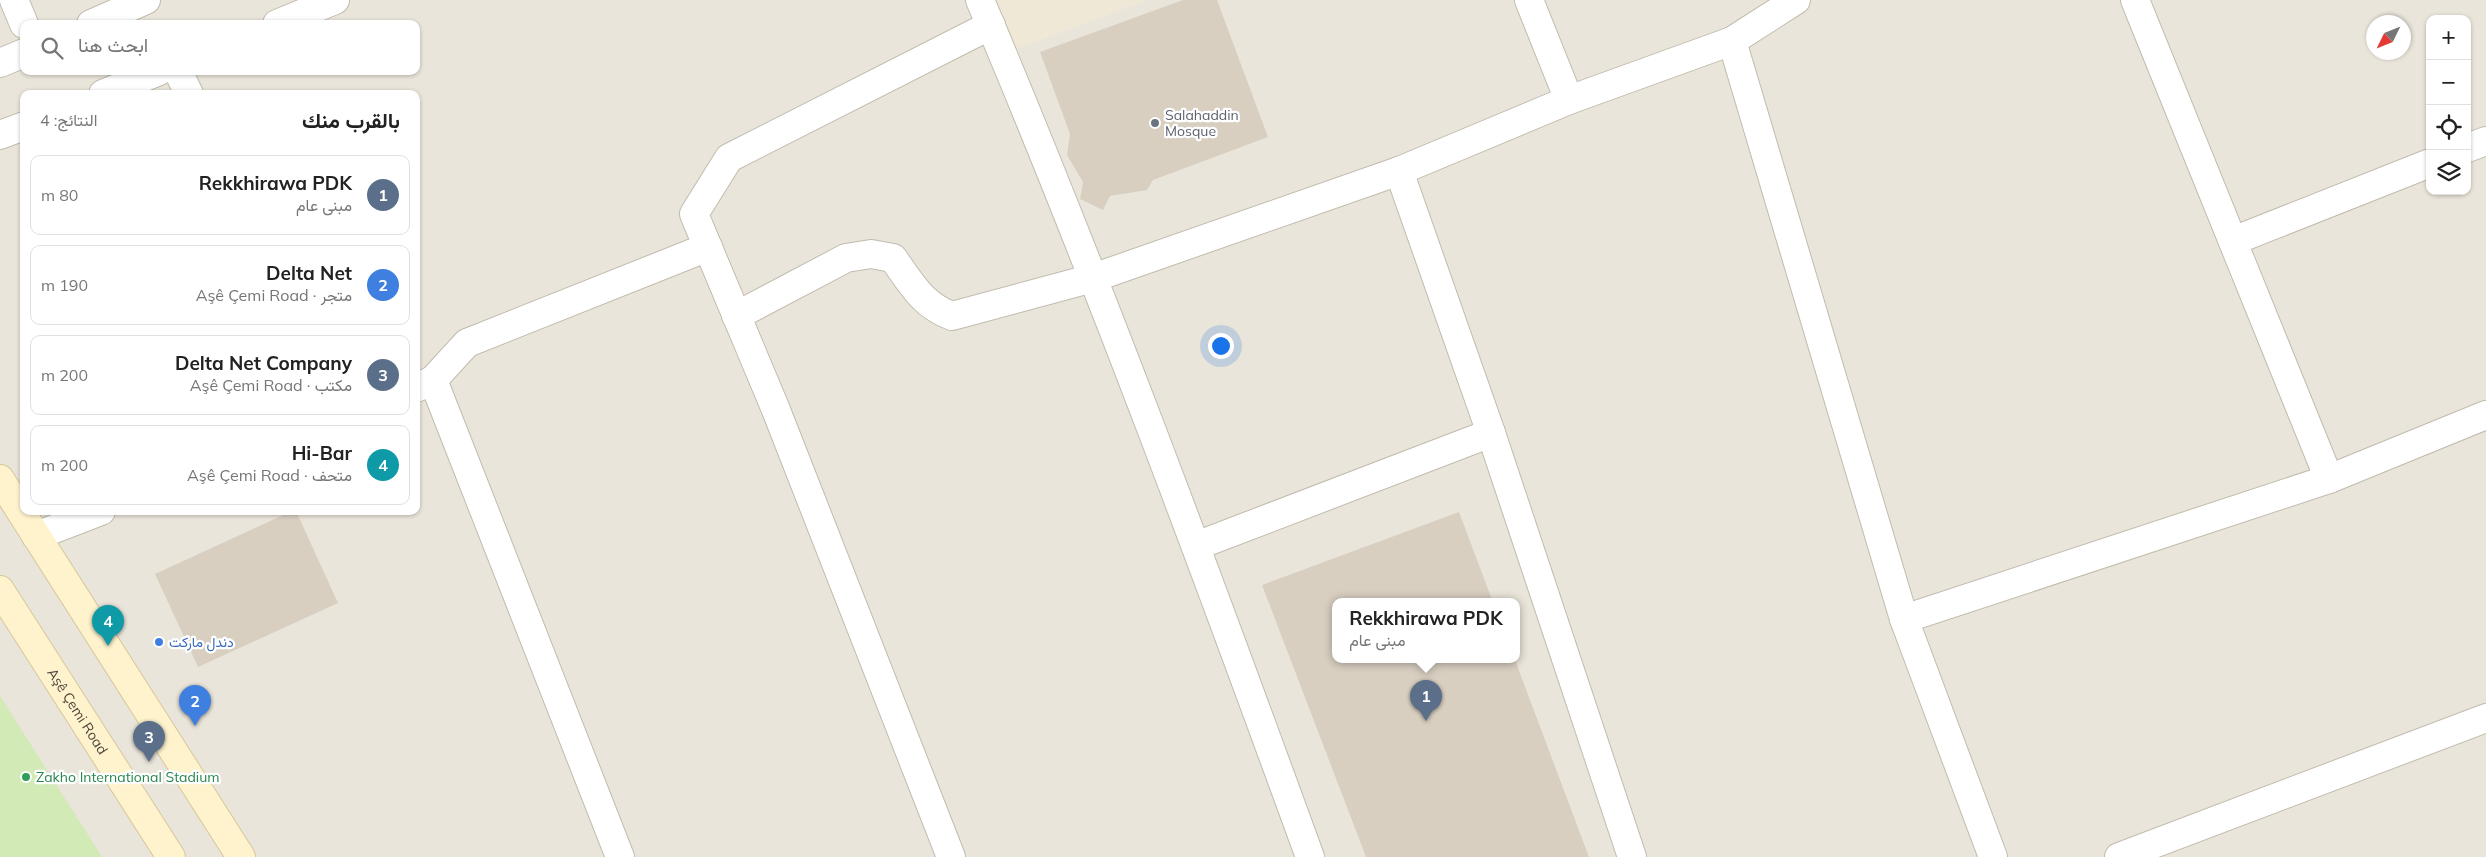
<!DOCTYPE html>
<html lang="ar">
<head>
<meta charset="utf-8">
<style>
  body { margin:0; font-family:Mulish,Vazirmatn,sans-serif; background:#f6f6f6; color:#222; direction:rtl }
  .controls { position:absolute; right:15px; top:15px; display:grid; overflow:hidden; border-radius:10px; box-shadow:0 1px 4px #0004 }
  .controls button { width:45px; height:45px; display:grid; place-items:center; padding:0; border:0; border-bottom:1px solid #e0e0e0; background:#fff; color:#222; font:25px sans-serif }
  .compass { position:absolute; left:2366px; top:15px; width:45px; height:45px; border-radius:50%; background:#fff; box-shadow:0 1px 4px #0004; rotate:227deg }
  .you { position:absolute; left:1220px; top:345px; width:18px; height:18px; margin:-12px; border:4px solid #fff; border-radius:50%; background:#1a73e8; box-shadow:0 0 0 8px #1a73e833 }
  .badge { display:grid; place-items:center; width:32px; height:32px; border-radius:50%; background:#111827; color:#fff; font-size:16px; font-weight:700 }
  .pin { position:absolute; translate:-50% -41px; filter:drop-shadow(0 1px 2px #0008) }
  .pin::after { content:''; position:absolute; top:26px; width:18px; height:15px; background:inherit; clip-path:polygon(0 0,100% 0,50% 100%) }
  .popup { position:absolute; left:1332px; top:598px; width:188px; height:65px; box-sizing:border-box; display:grid; place-content:center; border-radius:10px; background:#fff; filter:drop-shadow(0 1px 4px #0005); font-size:16px; white-space:nowrap; color:#767676 }
  .popup b { font-size:19px; color:#222 }
  .popup::after { content:''; position:absolute; left:50%; top:100%; margin-left:-10px; border:10px solid transparent; border-top-color:#fff }
  .list { margin:0; padding:0; list-style:none }
  h2 { display:flex; justify-content:space-between; align-items:center; height:65px; margin:0; padding:0 20px; font-size:21px }
  h2 small { font-size:16px; font-weight:400; color:#767676 }
  .list li { display:grid; grid-template-columns:32px 1fr auto; gap:15px; align-items:center; box-sizing:border-box; height:80px; margin:0 10px 10px; padding:0 10px; border:1px solid #e0e0e0; border-radius:10px }
  .list b { display:block; font-size:19px; white-space:nowrap }
  .list p { margin:0; font-size:16px; white-space:nowrap; color:#767676 }
  .list em { font-size:16px; font-style:normal; color:#767676 }
  .icon { flex:none; width:28px; height:28px; fill:none; stroke:currentColor; stroke-width:2; stroke-linecap:round; stroke-linejoin:round }
  .map { position:relative; flex:none; width:2486px; height:857px; overflow:hidden; direction:ltr }
  .search { position:absolute; background:#fff; box-shadow:0 1px 4px #0004; left:20px; top:20px; width:400px; height:55px; display:flex; align-items:center; gap:12px; box-sizing:border-box; padding:0 18px; border-radius:10px; color:#767676; font-size:19px }
  .panel { position:absolute; background:#fff; box-shadow:0 1px 4px #0004; left:20px; top:90px; width:400px; height:425px; border-radius:10px; direction:rtl }
  .map>svg:first-child { display:block }
  .residential { fill:#eae5da; fill-rule:evenodd }
  .education { fill:#efe8d6 }
  .green { fill:#d2eab5 }
  .building { fill:#d8cfc1 }
  .lines { fill:none; stroke-linecap:round; stroke-linejoin:round }
  .minor-casing { stroke:#c2bbae; stroke-width:30 }
  .secondary-casing { stroke:#d6c79b; stroke-width:30 }
  .minor { stroke:#fff; stroke-width:28 }
  .secondary { stroke:#fff3cd; stroke-width:28 }
  .worship-dot { fill:#6b7280; stroke:#fff; stroke-width:2 }
  .shop-dot { fill:#3f7fe0; stroke:#fff; stroke-width:2 }
  .leisure-dot { fill:#2e9e5b; stroke:#fff; stroke-width:2 }
  .labels { text-anchor:middle; dominant-baseline:central; stroke-width:4.5; stroke-linejoin:round; paint-order:stroke }
  .worship-label { font-size:14px; fill:#5b616d; stroke:#fff; text-anchor:start }
  .shop-label { font-size:14px; fill:#366cbe; stroke:#fff; text-anchor:start }
  .street-label { font-size:14px; fill:#4b4439; stroke:#fff }
  .leisure-label { font-size:14px; fill:#27864d; stroke:#fff; text-anchor:start }
</style>
</head>
<body>
<div class="map">
<svg width="2486" height="857" viewBox="0 0 2486 857">
  <rect width="100%" height="100%" fill="#f6f3ec"/>
  <path class="residential" d="M0,0h2486v857h-2486zM2430,19h37v172h-37zM2374,22h30v30h-30zM24,24h392v47h-392zM24,94h392v417h-392zM1336,602h180v58h-180z"/>
  <path class="education" d="M995,0h153l-134,50z"/>
  <path class="green" d="M0,696l102,161h-102z"/>
  <g class="building">
    <path d="M1183,0h34l51,137 -115,43 -6,10 -37,6 -7,14 -23,-11 3,-17 -16,-27 3,-21 -30,-82z"/>
    <path d="M292,511h4l42,92 -140,64 -43,-93z"/>
    <path d="M1459,512l34,90h-157v58h179l74,197h-223l-104,-272z"/>
  </g>
  <g class="lines">
    <g class="minor-casing">
      <g id="minor">
        <path d="M14,0l10,24"/>
        <path d="M980,0c119,282 225,569 330,857"/>
        <path d="M2135,0l194,479"/>
        <path d="M91,24l55,-24"/>
        <path d="M277,24l58,-24"/>
        <path d="M1732,41l172,578 89,238"/>
        <path d="M0,63l24,-10"/>
        <path d="M178,71l11,23"/>
        <path d="M103,94l56,-23"/>
        <path d="M1569,100l163,-59 64,-41"/>
        <path d="M0,135l24,-9"/>
        <path d="M2467,148l19,-7"/>
        <path d="M1399,171l92,262 141,424"/>
        <path d="M2233,241l197,-78"/>
        <path d="M736,316l110,-58 25,-4 22,4c18,25 29,47 59,58l141,-38 306,-107 170,-71 -40,-100"/>
        <path d="M433,380l34,-37 241,-96"/>
        <path d="M416,388l17,-8 187,477"/>
        <path d="M36,536l65,-25"/>
        <path d="M1196,546l295,-113"/>
        <path d="M1904,619l425,-140 157,-64"/>
        <path d="M951,857l-175,-447 -82,-196 35,-56 262,-133"/>
        <path d="M2119,857l367,-139"/>
      </g>
    </g>
    <g class="secondary-casing">
      <g id="secondary">
        <path d="M0,479l241,378"/>
        <path id="s1" d="M0,590l171,267"/>
      </g>
    </g>
    <use href="#minor" class="minor"/>
    <use href="#secondary" class="secondary"/>
  </g>
  <circle class="worship-dot" cx="1155" cy="123" r="5"/>
  <circle class="shop-dot" cx="159" cy="642" r="5"/>
  <circle class="leisure-dot" cx="26" cy="777" r="5"/>
  <g class="labels">
    <g class="worship-label">
      <text x="1165" y="115">Salahaddin<tspan x="1165" dy="16">Mosque</tspan></text>
    </g>
    <g class="shop-label">
      <text x="169" y="642">دندل مارکت</text>
    </g>
    <g class="street-label">
      <text stroke="none"><textPath href="#s1" startOffset="144">Aşê Çemi Road</textPath></text>
    </g>
    <g class="leisure-label">
      <text x="36" y="777">Zakho International Stadium</text>
    </g>
  </g>
</svg>
<div class="controls">
<button>+</button>
<button>−</button>
<button><svg class="icon" aria-label="locate" viewBox="0 0 24 24"><circle cx="12" cy="12" r="6"/><path d="M12 2v4M12 18v4M2 12h4M18 12h4"/></svg></button>
<button><svg class="icon" aria-label="layers" viewBox="0 0 24 24"><path d="M12 4l9 5-9 5-9-5zM3 14l9 5 9-5"/></svg></button>
</div>
<svg class="compass" viewBox="-18 -18 36 36"><path d="M0-13l5 13h-10z" fill="#e53935"/><path d="M0 13l5-13h-10z" fill="#767676"/></svg>
<div class="you"></div>
<div class="pin badge" style="left:1426px;top:721px;background:#5c6f8a">1</div>
<div class="popup"><b>Rekkhirawa PDK</b>مبنى عام</div>
<div class="pin badge" style="left:195px;top:726px;background:#3f7fe0">2</div>
<div class="pin badge" style="left:149px;top:762px;background:#5c6f8a">3</div>
<div class="pin badge" style="left:108px;top:646px;background:#0f9aa8">4</div>
<div class="search"><svg class="icon" aria-label="search" viewBox="0 0 24 24"><circle cx="10" cy="10" r="6"/><path d="M15 15l6 6"/></svg>ابحث هنا</div>
<section class="panel">
<h2>بالقرب منك<small>النتائج: 4</small></h2>
<ul class="list">
<li><span class="badge" style="background:#5c6f8a">1</span><div><b>Rekkhirawa PDK</b><p>مبنى عام</p></div><em>80 m</em></li>
<li><span class="badge" style="background:#3f7fe0">2</span><div><b>Delta Net</b><p>متجر · Aşê Çemi Road</p></div><em>190 m</em></li>
<li><span class="badge" style="background:#5c6f8a">3</span><div><b>Delta Net Company</b><p>مكتب · Aşê Çemi Road</p></div><em>200 m</em></li>
<li><span class="badge" style="background:#0f9aa8">4</span><div><b>Hi-Bar</b><p>متحف · Aşê Çemi Road</p></div><em>200 m</em></li>
</ul>
</section>
</div>
</body>
</html>
